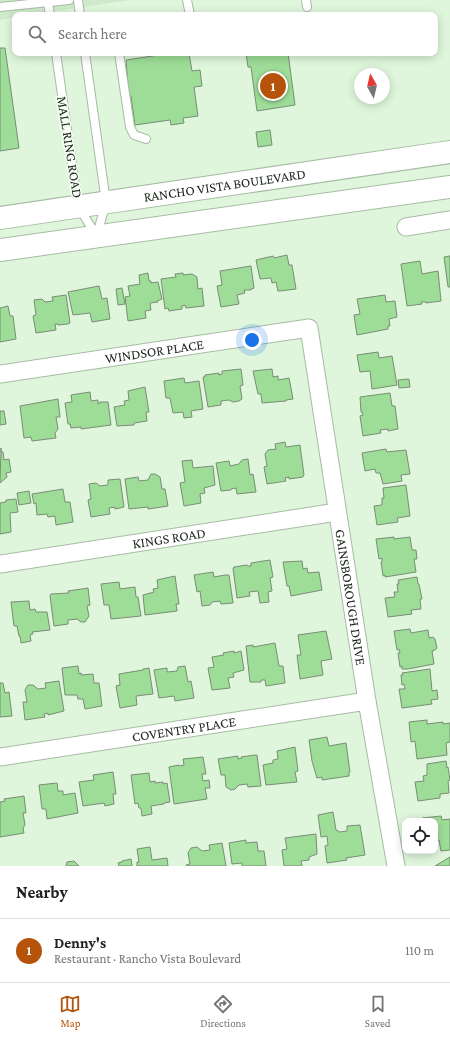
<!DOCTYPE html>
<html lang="en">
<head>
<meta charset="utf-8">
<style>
  body { margin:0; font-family:"Crimson Pro",serif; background:#f6f6f6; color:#202124 }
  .controls { position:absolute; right:12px; bottom:12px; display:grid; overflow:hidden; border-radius:8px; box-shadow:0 2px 10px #0003 }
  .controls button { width:36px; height:36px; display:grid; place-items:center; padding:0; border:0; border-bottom:1px solid #e0e0e0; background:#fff; color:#202124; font:20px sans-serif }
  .compass { position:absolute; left:354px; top:68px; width:36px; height:36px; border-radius:50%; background:#fff; box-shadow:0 2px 10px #0003; rotate:352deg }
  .you { position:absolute; left:252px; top:340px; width:14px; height:14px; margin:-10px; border:3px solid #fff; border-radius:50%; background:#1a73e8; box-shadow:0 0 0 6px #1a73e833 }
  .badge { display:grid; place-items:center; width:26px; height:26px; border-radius:50%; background:#b45309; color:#fff; font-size:13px; font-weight:700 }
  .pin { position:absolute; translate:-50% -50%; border:2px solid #fff; box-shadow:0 1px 4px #0006 }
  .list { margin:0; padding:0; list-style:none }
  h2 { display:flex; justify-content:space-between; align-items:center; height:52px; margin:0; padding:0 16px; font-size:17px }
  h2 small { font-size:13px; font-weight:400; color:#757577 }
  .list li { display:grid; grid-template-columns:26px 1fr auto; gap:12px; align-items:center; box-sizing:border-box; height:64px; padding:0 16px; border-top:1px solid #e0e0e0 }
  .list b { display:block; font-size:15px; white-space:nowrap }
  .list p { margin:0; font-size:13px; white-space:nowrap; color:#757577 }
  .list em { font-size:13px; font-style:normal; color:#757577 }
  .icon { flex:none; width:22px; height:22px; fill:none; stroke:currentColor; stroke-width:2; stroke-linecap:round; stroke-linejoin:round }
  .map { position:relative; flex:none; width:450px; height:866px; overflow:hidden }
  .search { position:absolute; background:#fff; box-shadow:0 2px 10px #0003; left:12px; right:12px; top:12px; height:44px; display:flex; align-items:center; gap:10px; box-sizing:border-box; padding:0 14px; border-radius:8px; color:#757577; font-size:15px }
  .sheet { height:116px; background:#fff }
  nav { display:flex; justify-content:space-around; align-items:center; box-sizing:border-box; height:56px; border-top:1px solid #e0e0e0; background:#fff; font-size:11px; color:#757577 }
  nav a { display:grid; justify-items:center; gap:2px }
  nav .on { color:#b45309 }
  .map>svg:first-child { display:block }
  .built { fill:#cfeacb }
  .building { fill:#9edd97; stroke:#798d76 }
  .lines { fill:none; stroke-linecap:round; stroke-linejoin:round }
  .service-casing { stroke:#a7bca4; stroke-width:10 }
  .minor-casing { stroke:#a7bca4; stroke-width:19 }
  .primary-casing { stroke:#a7bca4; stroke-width:24 }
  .service { stroke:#fff; stroke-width:8 }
  .minor { stroke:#fff; stroke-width:17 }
  .primary { stroke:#fff; stroke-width:22 }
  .labels { text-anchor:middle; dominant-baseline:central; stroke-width:3.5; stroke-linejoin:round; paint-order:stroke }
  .street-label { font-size:14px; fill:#1d251c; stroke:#f6fff4 }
</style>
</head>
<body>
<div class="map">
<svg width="450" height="866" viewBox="0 0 450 866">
  <rect width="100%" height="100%" fill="#dff6dc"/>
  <path class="built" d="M0,0h130l-99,15h-16v2l-15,3z"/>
  <g class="building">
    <path d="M0,48h5l14,100 -19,3z"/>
    <path d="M172,53h17l3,18 8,-1 2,16 -8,1 4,29 -15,2 1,5 -13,2 -1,-5 -35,5 -4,-29 -2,1 -3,-37z"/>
    <path d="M246,53h42l7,52 -38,6 -6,-44h-3z"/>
    <path d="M270,130l2,15 -14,2 -2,-15z"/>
    <path d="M287,255l2,10h3l4,24 -16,2h-2l-2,-9 -4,1 -1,-5 -11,1 -4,-19 17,-4 1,2z"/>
    <path d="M450,256v31h-2l-4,-30z"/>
    <path d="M420,261l2,13 16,-3 3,30 -15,2v-1h-5l1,2 -15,2 -6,-42z"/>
    <path d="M251,266l3,22 -3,1v1h-7l1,3 -8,2 2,9 -18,3 -4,-21 5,-1 -2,-14z"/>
    <path d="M148,273l1,8h2v2l7,-1 4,17 -5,2 1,1 -8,1 1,7 -6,1 1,7 -18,3 -3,-24 5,-1 -2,-10 12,-2 -1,-9z"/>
    <path d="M183,273v2l9,-1 5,3 1,12 4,-1 2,18 -18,2 -1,-3 -3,1v3l-13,2 -1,-3 -3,1 -4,-30 15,-2 -1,-3z"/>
    <path d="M99,286l3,13 5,-1 3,21 -18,3 -2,-9 -17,2 -5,-23z"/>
    <path d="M122,288l3,16 -7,1 -2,-16z"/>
    <path d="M66,295l4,28 -2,1 -10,1v-1h-3l1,6 -20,3 -3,-17 3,-1 -2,-15 8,-1 3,3 8,-1 -1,-4z"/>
    <path d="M385,295l1,7 9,-1 2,16 -8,2 1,7h-2v3l-31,6 -3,-20 6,-1 -3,-15z"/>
    <path d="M8,306l2,10h3l3,23 -16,3v-34z"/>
    <path d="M378,352l1,6 13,-2 5,29 -25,4 -2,-18 -10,1 -3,-17z"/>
    <path d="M241,369l2,16 -3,1 2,13 -3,2 -6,1 -4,-2 -8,1v4l-13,2 -5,-30h2v-2l14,-2v2l3,-1v-3z"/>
    <path d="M272,369l1,8 5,-1v4l11,-2 4,21 -7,1v1l-24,2 -1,-9h-3l-5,-23z"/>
    <path d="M184,378l1,5 14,-2 4,28 -12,2 1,6 -8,1 -1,-6 -10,1 -3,-15h-4l-2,-17z"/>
    <path d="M409,379l1,8 -11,1 -1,-8z"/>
    <path d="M145,387l4,25h-3l1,9 -13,2v2l-17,1 -3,-19 11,-2 -1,-4 5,-1 -1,-9z"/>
    <path d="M90,392l1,9 7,-1v4l2,-1v-1h8l3,23 -30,4v-2l-10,1 -1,-4h-2l-3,-21 7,-1 -1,-7z"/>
    <path d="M390,393l2,13h3l3,23 -10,2v-2l-8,1 1,3 -18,3 -3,-20 3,-1 -1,-3h-1l-1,-15z"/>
    <path d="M58,399l2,18h-4l2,12 -3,4 1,5 -24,3 -1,-4 -7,1 -4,-32z"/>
    <path d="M0,411h4l2,13 -6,1z"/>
    <path d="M285,442l1,5 14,-2 4,30 -1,1v1l-14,2v-2l-4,1 1,3 -19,3 -3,-17 3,-1 -2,-12 3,-4 8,-1 -1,-5z"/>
    <path d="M1,448v4h2l1,8 5,-1 2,13 -5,1 1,4 -7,6z"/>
    <path d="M386,449l1,3 19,-2 4,24 -9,1 1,6 -19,3 -3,-11h-4l-1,-4 -10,2 -3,-18z"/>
    <path d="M248,459l2,16 3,-1 3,18 -19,2 -1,-6 -5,1v1l-10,1 -5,-28 13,-2 1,5 9,-2 3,-4z"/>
    <path d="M192,460l1,8 20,-2 2,19 -11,3 1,5 -5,1 1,9 -17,3 -4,-23 5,-1 -3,-21z"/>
    <path d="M151,474h4l5,3 2,12h3l3,17 -20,3v-2l-19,2 -4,-30 13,-2 1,4 9,-1z"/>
    <path d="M120,479l4,28 -9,2v-2l-6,1 1,6 -19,3 -3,-17 3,-1 -2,-15 7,-1 4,3 8,-1v-5z"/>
    <path d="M406,485l4,31 -13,2 1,4 -21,3 -3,-19 8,-1v-7h2l-1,-10z"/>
    <path d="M63,489l2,13h5l3,20 -17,3 -1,-9 -7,1 -1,-3 -10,1 -1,-12 -2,1 -2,-10z"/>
    <path d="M29,491l2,12 -12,2 -2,-12z"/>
    <path d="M16,499l2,13 -8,1 1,19 -11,2v-31l6,-1v-2z"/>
    <path d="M394,537v2l16,-2 2,13h4l1,9h-3l2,13 -31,5v-2l-2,1 -2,-14h1v-4l-3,1 -3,-20z"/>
    <path d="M270,560l3,17 -3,1 2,13 -4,1 1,10 -9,1 -2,-12 -9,1 1,4 -13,2 -4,-30h1v-1l13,-2 1,1h3v-3z"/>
    <path d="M302,561l1,8 4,-1 1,5 11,-1 3,18 -31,6 -2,-10h-2l-4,-24z"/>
    <path d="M213,572l1,5 11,-2h4l4,28 -12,1 -1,-3 -8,1 -2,3 -8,1 -2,-15 -3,1 -3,-17z"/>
    <path d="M175,576l4,28h-3l1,7 -32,4 -2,-20 11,-3 -1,-3 5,-1 -1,-8z"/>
    <path d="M417,577l1,7h1l3,15h-2l1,10 -10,1 1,4 -24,3 -3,-19 10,-1 -1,-5h4l-1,-8h2l-1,-4z"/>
    <path d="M119,582l1,7 15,-2 1,10h2l3,19 -30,3 -2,-14h-5l-3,-21z"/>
    <path d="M88,588l2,17 -3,1 2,10 -4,6h-4l-4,-3 -9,1v4l-14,2 -4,-30 1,-2 18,-1 -1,-2z"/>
    <path d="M29,601l1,9 5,-1 1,3h11l3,18 -18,2 1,2 -3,1 1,6 -10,2 -1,-7h-1l-2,-10h-3l-3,-24z"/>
    <path d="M410,629l1,4 17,-3 1,8 4,-1 2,2 2,9 -2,2 -3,1 2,13 -26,5h-6v-3l-2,1 -2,-14h2l-1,-4 -2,1 -3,-19z"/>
    <path d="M326,631l6,28 -11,2 2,14 -23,4 -3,-24h4l-3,-20z"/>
    <path d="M275,643l4,23h4l2,17 -19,3 -1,-6h-4v2h-11l-4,-36 7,-1v2z"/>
    <path d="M234,651v2l7,-2 3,19 -11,3 1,4 -6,1 2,10 -18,2 -4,-22 6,-1 -2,-10 12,-2 -1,-2z"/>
    <path d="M78,666l1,8 2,-1v2l12,-1 1,9h5l3,23 -17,3 -2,-10h-5l-1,-4h-12l-3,-27z"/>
    <path d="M185,666l3,16 3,-1 3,17 -19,3 -1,-5 -15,2 -5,-28 13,-2v4l10,-1 1,-4z"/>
    <path d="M149,668l4,26 -17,2 1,9 -17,3 -4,-22 4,-1 -1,-11 24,-4v-1z"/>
    <path d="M430,669l2,22 5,-1 1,9 -7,1 1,4 -30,4 -3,-19h6l-1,-5 -2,1 -1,-10h2l-1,-2z"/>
    <path d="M59,681l5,30 -16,4v-2l-4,1 1,3 -20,3 -2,-18h4l-2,-12 3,-5h5l5,4 8,-1 -1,-5z"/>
    <path d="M0,683h3l2,10 4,-1 3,24 -12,1z"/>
    <path d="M427,720v4l16,-2v2l7,-1v19l-4,1 1,12 -30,4 -2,-18 -4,1 -2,-20z"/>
    <path d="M327,737l2,9 17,-3 4,29h-1v4l-27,4v-3l-5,1 -5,-17 -3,-21z"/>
    <path d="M295,747l3,24 -3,1 2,10 -31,3 -3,-20 10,-2v-3l5,-1 -1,-8z"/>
    <path d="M255,755h2l4,31 -13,1 -1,-3 -8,1 -4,4 -4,1 -5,-3 -1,-12h-4l-3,-16 20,-3v3l4,-1 -1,-1z"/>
    <path d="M203,757l3,17h-4l1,7 6,-1 1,8h-5l2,11 -33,5 -5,-37 10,-2v1l5,-1 -1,-6z"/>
    <path d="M446,761l1,7 1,-1 2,13 -2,1 1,12 -9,1v4l-22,3 -3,-19 9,-1 -1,-5 4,-1v-11z"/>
    <path d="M113,772l3,22h-3l1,10 -9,2 -1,-3 -21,3 -4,-24 15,-2 -1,-5z"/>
    <path d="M149,773l1,9 5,-1v2l8,-1v2l4,-1 3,19 -6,1v1l-13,2 1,8 -10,2 -1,-8h-2l-1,-5 -3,1 -4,-29z"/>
    <path d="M57,783l1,8h5v4l12,-2 3,20 -31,6 -1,-10h-4l-3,-24z"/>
    <path d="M24,796l2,17h-3l2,12 -2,3 1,5 -24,4v-35l5,-1 -1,-2z"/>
    <path d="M333,812l3,18 4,2 7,-1v-5l13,-1 5,30 -19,3 1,2 -20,3 -2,-17 3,-1 -1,-9 -6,1 -3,-22z"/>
    <path d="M441,816l1,4 8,-1v31l-9,1 -2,-11 -4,1v-20h-12l-1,-3z"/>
    <path d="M316,834l1,20 -8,3v3l-8,1 1,5h-18l-2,-16 5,-1 -2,-11z"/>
    <path d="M246,840v3l11,-1 1,9h6l2,15h-24v-3l-10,1 -3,-21z"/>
    <path d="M222,843l4,23h-39l-1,-1 4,-1 -2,-11 3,-5 6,-1 5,4 8,-1 -1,-5z"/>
    <path d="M150,847l2,13 15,-2 1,8h-31v-4h2l-2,-13z"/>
    <path d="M450,857v9h-15z"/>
    <path d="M131,859l1,7h-13l-1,-3 4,-1v-1z"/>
    <path d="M74,861l5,5h-13l1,-4z"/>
  </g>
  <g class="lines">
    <g class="service-casing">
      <g id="service">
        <path d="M78,0l2,15"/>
        <path d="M187,0l3,15"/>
        <path d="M306,0l1,7"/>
        <path d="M48,3l2,12"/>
        <path d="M0,7l69,-7"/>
        <path d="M56,53l22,153 18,29"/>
        <path d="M85,53l21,149 -9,33"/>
        <path d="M119,53l11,74 4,8 12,4"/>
      </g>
    </g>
    <g class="minor-casing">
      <g id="minor">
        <path d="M406,227l44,-7"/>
        <path id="s1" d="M0,374l309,-46 58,373 29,165"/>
        <path id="s2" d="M0,564l337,-52"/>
        <path id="s3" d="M0,757l367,-56"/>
      </g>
    </g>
    <g class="primary-casing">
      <g id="primary">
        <path id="s4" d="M0,218l450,-66"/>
        <path d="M0,250l450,-63"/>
      </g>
    </g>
    <use href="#service" class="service"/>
    <use href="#minor" class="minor"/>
    <use href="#primary" class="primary"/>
  </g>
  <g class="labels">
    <g class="street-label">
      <text transform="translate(70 147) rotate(81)">MALL RING ROAD</text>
      <text stroke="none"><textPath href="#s4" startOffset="227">RANCHO VISTA BOULEVARD</textPath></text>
      <text stroke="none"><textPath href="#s1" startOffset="156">WINDSOR PLACE</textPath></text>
      <text stroke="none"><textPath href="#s2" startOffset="171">KINGS ROAD</textPath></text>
      <text stroke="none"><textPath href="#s1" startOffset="585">GAINSBOROUGH DRIVE</textPath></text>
      <text stroke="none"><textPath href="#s3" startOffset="186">COVENTRY PLACE</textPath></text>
    </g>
  </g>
</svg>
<div class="controls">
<button><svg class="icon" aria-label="locate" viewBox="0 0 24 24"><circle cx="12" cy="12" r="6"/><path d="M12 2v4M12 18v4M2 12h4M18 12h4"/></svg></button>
</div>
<svg class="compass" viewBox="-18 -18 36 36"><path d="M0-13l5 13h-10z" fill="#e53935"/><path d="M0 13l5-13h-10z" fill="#757577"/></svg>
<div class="you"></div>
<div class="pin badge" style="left:273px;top:86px">1</div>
<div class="search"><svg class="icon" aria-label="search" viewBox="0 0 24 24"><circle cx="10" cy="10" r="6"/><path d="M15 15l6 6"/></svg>Search here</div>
</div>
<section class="sheet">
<h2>Nearby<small></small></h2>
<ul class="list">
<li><span class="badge">1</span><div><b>Denny's</b><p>Restaurant · Rancho Vista Boulevard</p></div><em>110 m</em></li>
</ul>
</section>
<nav>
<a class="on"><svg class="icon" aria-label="map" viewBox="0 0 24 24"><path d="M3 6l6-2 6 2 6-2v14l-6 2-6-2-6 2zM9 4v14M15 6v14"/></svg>Map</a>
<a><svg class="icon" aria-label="directions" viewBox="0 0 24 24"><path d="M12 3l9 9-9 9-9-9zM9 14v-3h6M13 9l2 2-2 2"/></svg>Directions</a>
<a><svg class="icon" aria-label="saved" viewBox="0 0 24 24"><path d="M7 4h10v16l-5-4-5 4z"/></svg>Saved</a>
</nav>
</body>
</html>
